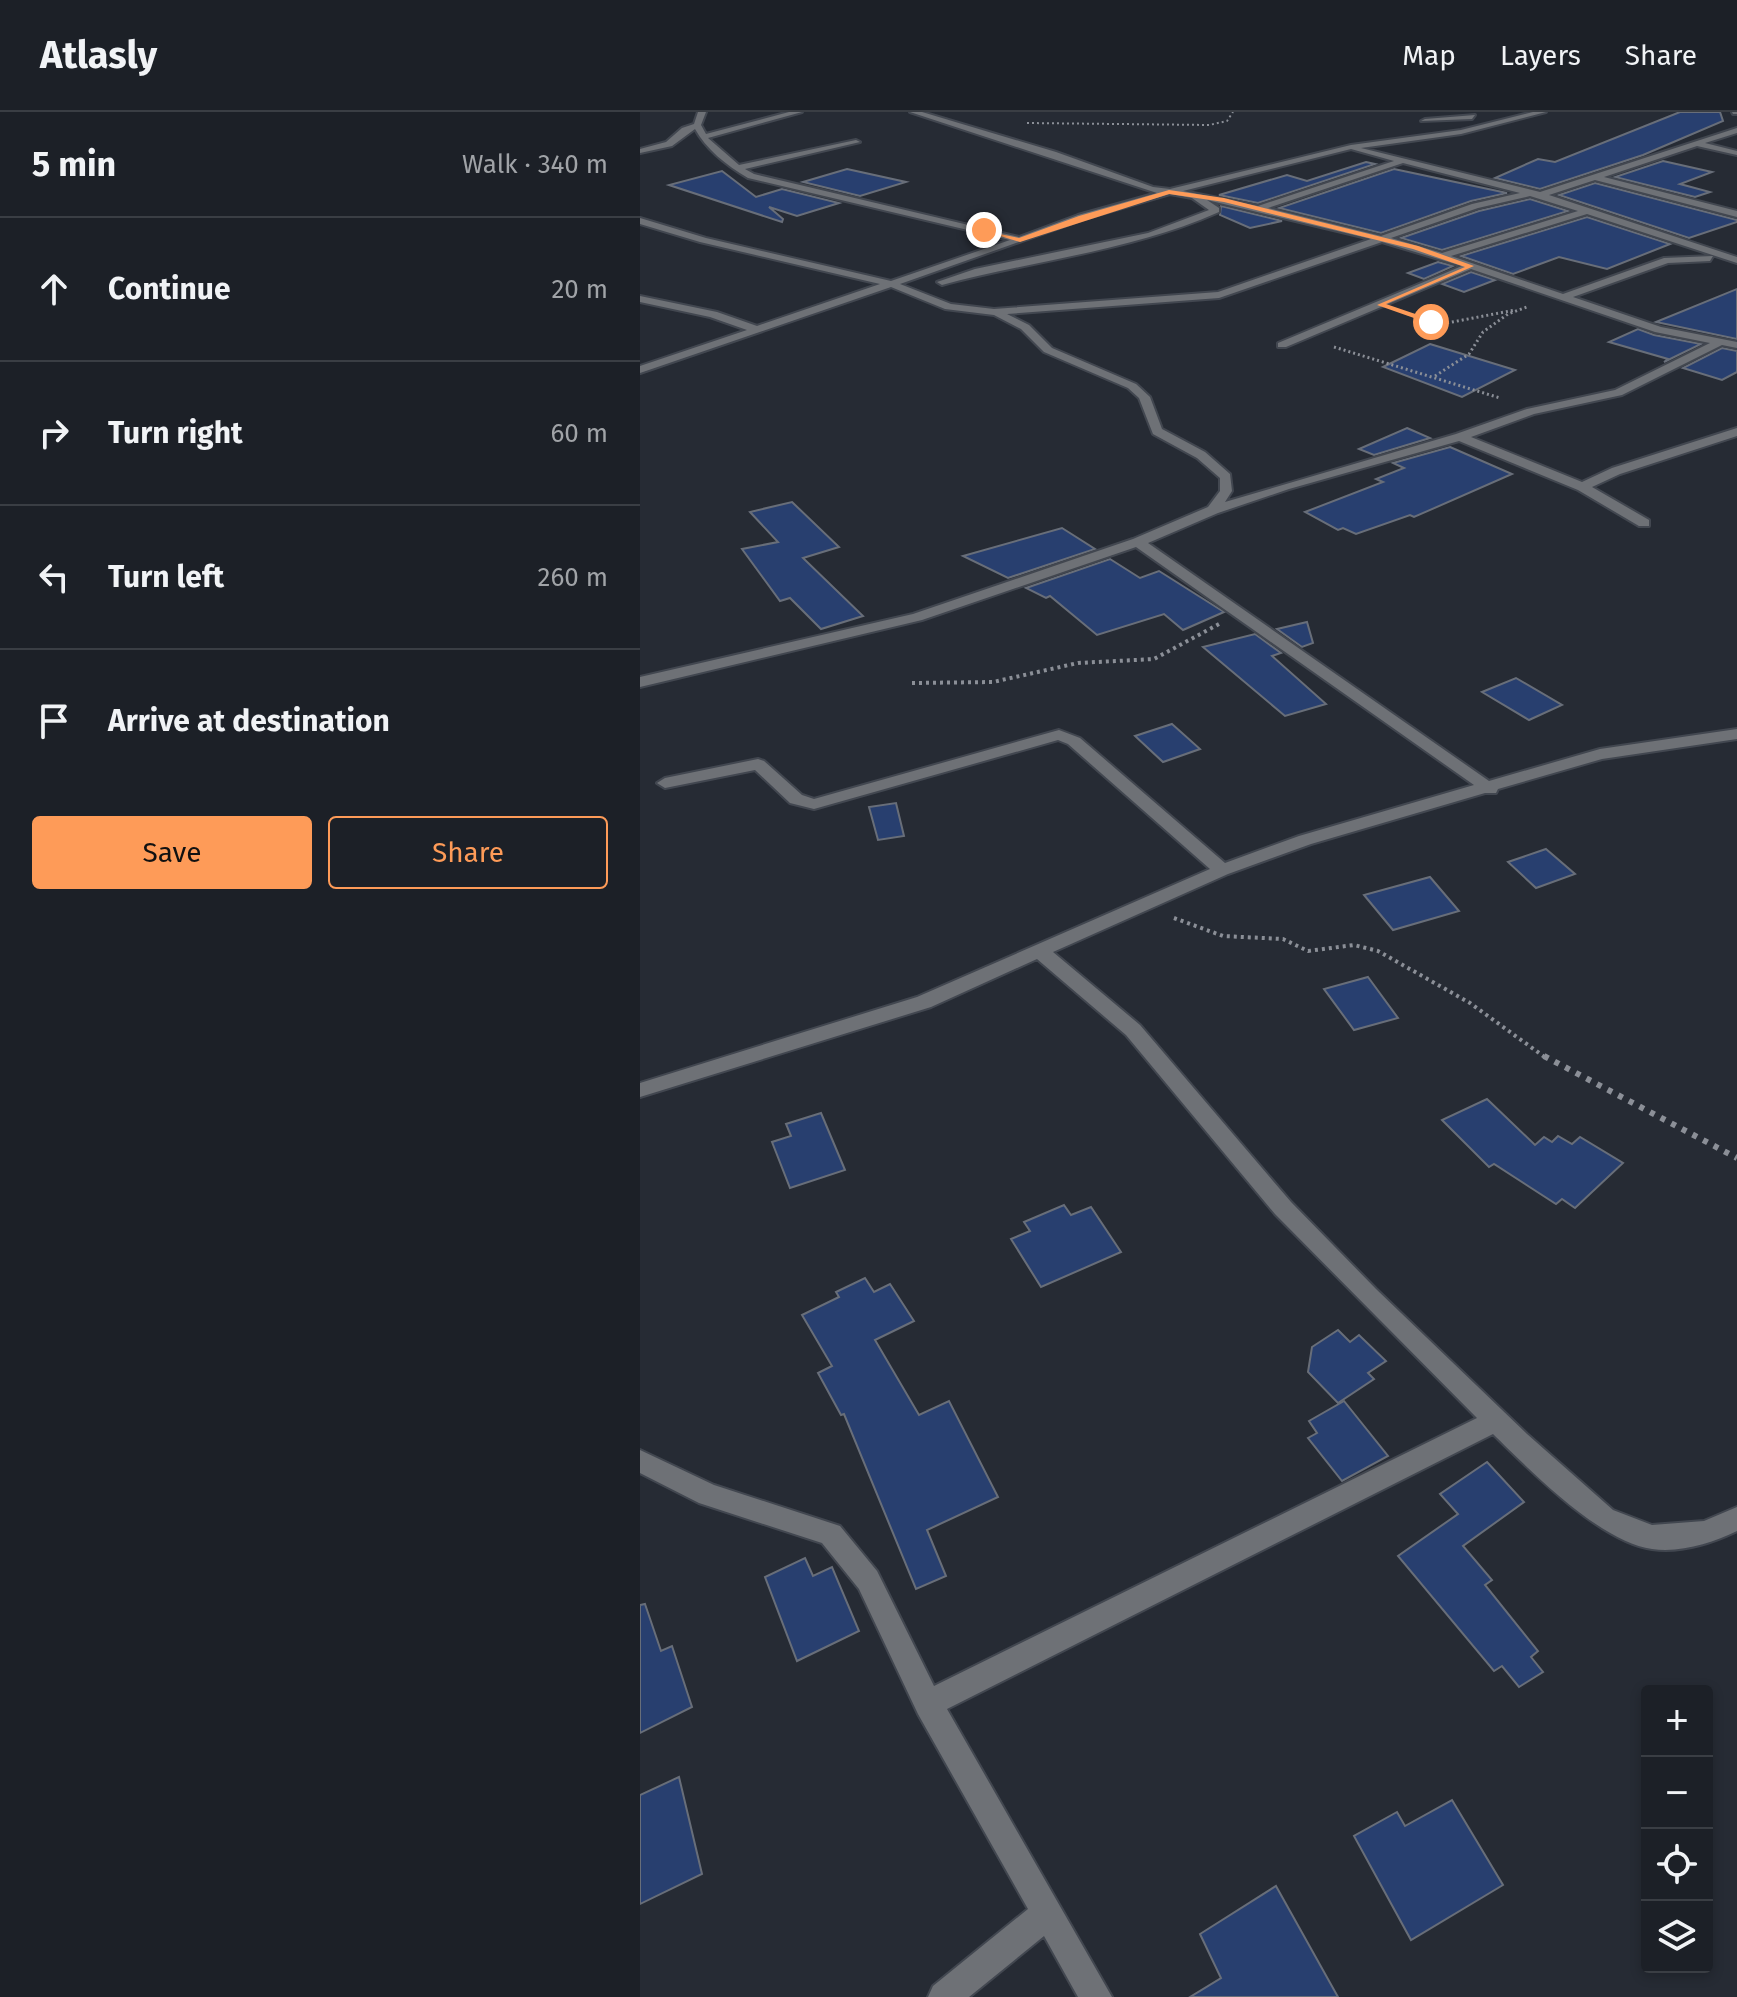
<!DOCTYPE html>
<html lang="en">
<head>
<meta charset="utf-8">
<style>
  body { margin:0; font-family:"Fira Sans",sans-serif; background:#292d33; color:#f1f3f6 }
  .controls { position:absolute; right:24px; bottom:24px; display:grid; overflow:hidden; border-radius:8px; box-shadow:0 4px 12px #0003 }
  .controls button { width:72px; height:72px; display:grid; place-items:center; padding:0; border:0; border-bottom:2px solid #3a3e44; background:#1c2027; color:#f1f3f6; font:40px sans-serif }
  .stop { position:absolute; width:24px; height:24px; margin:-18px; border:6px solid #fe9b58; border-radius:50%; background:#fff }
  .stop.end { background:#fe9b58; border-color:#fff; box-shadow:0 2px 8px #0008 }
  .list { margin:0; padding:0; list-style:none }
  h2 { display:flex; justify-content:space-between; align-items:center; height:104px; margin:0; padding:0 32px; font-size:34px }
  h2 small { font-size:26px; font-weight:400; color:#a0a3a7 }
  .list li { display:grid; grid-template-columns:52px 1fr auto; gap:24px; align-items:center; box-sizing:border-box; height:144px; padding:0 32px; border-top:2px solid #3a3e44 }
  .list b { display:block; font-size:30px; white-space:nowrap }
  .list em { font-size:26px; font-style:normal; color:#a0a3a7 }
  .actions { display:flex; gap:16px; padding:24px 32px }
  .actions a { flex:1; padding:18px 0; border:2px solid #fe9b58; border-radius:8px; text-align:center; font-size:28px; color:#fe9b58 }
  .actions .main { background:#fe9b58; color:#111 }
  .icon { flex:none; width:44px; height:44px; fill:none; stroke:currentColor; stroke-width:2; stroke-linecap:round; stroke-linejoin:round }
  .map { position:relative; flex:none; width:1097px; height:1885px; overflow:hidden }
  header { display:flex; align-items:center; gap:48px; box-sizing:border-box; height:112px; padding:0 40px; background:#1c2027; border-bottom:2px solid #3a3e44 }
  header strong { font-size:38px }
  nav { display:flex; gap:44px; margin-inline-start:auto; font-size:28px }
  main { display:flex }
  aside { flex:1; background:#1c2027 }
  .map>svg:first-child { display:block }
  .building { fill:#283f6f; stroke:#686e79; stroke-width:2 }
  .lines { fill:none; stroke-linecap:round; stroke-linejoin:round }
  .minor-casing { stroke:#424750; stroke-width:4 }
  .path-far3 { stroke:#8b8f97; stroke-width:2; stroke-dasharray:2 3; stroke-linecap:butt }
  .path-far2 { stroke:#8b8f97; stroke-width:3; stroke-dasharray:2 3; stroke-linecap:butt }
  .path-far1 { stroke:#8b8f97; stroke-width:4; stroke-dasharray:3 4; stroke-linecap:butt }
  .path { stroke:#8b8f97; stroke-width:6; stroke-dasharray:5 7; stroke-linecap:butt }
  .minor { fill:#6e7176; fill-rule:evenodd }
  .route { fill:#fe9b58 }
</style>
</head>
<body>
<header>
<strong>Atlasly</strong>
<nav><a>Map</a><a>Layers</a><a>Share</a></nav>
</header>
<main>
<aside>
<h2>5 min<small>Walk · 340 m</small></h2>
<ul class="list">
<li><svg class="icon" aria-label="ahead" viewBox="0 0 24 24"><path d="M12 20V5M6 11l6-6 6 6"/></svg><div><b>Continue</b></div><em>20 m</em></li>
<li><svg class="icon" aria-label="right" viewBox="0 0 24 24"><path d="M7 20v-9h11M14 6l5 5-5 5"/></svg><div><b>Turn right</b></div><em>60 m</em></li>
<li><svg class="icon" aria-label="left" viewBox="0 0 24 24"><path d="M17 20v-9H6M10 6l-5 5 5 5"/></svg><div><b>Turn left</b></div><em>260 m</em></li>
<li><svg class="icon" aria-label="arrive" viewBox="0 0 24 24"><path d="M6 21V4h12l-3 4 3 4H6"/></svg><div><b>Arrive at destination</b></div></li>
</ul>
<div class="actions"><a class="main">Save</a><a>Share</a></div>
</aside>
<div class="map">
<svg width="1097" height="1885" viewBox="0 0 1097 1885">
  <rect width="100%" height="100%" fill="#262b34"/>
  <g class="building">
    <path d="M1040,0h40l3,9 -80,34 -103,34 -45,-11 43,-19 17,3z"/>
    <path d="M1023,49l49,11 -32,12 30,8 -15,5 -80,-20z"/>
    <path d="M726,50l9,2 -117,39 -39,-8 68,-20 20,6z"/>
    <path d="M207,57l59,13 -46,14 -57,-14z"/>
    <path d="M754,57l113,24 -36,8 -90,32 -102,-25z"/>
    <path d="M82,59l34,26 26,-8 57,14 -42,13 -28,-9 14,12 -1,3 -113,-37z"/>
    <path d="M955,71l142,37v2l-48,16 -130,-43z"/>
    <path d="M890,87l38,12 -126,39 -41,-12 78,-27z"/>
    <path d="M581,94l61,15 -32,7 -30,-13z"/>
    <path d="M947,105l83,27 -63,25 -48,-12 -46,17 -52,-18z"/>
    <path d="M798,150l15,4 -29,13 -16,-6z"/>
    <path d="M831,160l24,8 -31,12 -22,-8z"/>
    <path d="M1097,177v50l-81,-17z"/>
    <path d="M998,217l16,6 47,9 -37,18 4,-3 -59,-17z"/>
    <path d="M790,232l85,26 -53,27 -79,-30z"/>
    <path d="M1082,236l15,3v21l-15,8 -39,-12z"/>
    <path d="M767,316l23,10 -56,17 -15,-6z"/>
    <path d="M810,335l62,27 -98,43 -4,-2 -54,19 -13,-6 -5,2 -33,-18 78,-30 -7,-3 28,-11 -11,-5z"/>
    <path d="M152,390l47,45 -36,11 60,58 -42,13 -31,-31 -10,3 -38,-52 36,-7 -28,-30z"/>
    <path d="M422,416l33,21 -87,29 -45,-22z"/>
    <path d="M470,447l30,19 19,-7 65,41 -41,18 -19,-16 -67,21 -47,-39 -4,2 -20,-10z"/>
    <path d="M667,510l6,21 -11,4 -25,-18z"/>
    <path d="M615,522l26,19 -9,3 54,48 -41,12 -82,-69z"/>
    <path d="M876,566l46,27 -33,15 -47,-28z"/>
    <path d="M532,612l28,25 -37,13 -28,-26z"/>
    <path d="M256,691l8,33 -26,4 -9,-33z"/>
    <path d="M906,737l29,25 -39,14 -28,-26z"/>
    <path d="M790,765l29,34 -66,19 -29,-35z"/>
    <path d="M728,865l30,41 -44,12 -30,-41z"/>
    <path d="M847,987l48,46 9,-8 8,5 6,-6 14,8 8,-7 43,26 -48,45 -13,-9 -6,5 -62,-40 -5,3 -47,-47z"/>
    <path d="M181,1001l24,57 -55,18 -18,-46 19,-6 -5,-12z"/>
    <path d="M424,1093l7,10 20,-8 30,45 -80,35 -30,-48 19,-8 -6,-9z"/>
    <path d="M225,1166l9,14 16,-8 24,37 -39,19 44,75 30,-14 49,96 -71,33 19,46 -30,13 -72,-175 -3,1 -23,-42 14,-7 -30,-51 37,-18 -3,-5z"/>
    <path d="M698,1218l12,12 9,-7 27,26 -18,12 6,6 -36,24 -30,-31 4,-25z"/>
    <path d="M704,1289l44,55 -46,25 -34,-43 9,-5 -8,-12z"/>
    <path d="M847,1350l37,40 -61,44 29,34 -7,5 53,66 -7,6 12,15 -24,15 -17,-21 -8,5 -96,-115 60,-42 -18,-20z"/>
    <path d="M165,1446l8,18 19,-9 27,64 -62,30 -32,-84z"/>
    <path d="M5,1492l16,47 11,-5 20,61 -52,26v-128z"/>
    <path d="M39,1665l23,97 -62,30v-109z"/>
    <path d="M812,1688l51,85 -92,55 -57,-104 43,-24 8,14z"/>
    <path d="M636,1774l62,111h-148l31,-19 -21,-44z"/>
  </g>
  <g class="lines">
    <g class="minor-casing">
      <g id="minor">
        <path d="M58,0h8l-5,13 5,9 83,-22h13l-94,26 31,27 117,-25 4,2 -115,27 9,5 265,63 59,-22 79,-22 -247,-81h12l134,40 97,35 17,2 181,-44 110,-15 72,-18h13l-85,22 -100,14 179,44 197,-64v5l-32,10 32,8v4l-40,-9 -93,31 133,34v6l-142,-37 -46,15 188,62v6l-150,-49 -136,42 112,38 101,-36 49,-2 -3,5 -42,2 -95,34 88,30 76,15v6l-15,-3 -100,50 -88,19 -63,23 111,45 30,-14 125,-40v8l-117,38 -28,13 57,33v6h-10l-61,-36 -119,-49 -170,48 -71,24 -70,30 341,238 111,-32 137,-20v10l-135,20 -104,30 -2,4h-11l-174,51 -83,30 -175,78 87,73 151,177 85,87 151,145 86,76 39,15 52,-4 33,-14v24c-25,12 -56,22 -85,18 -52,-7 -122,-79 -159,-115l-546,275 165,288h-34l-34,-61 -75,61h-41l5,-11 95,-77 -110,-195 -59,-125 -37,-46 -123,-40 -59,-30v-23l74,35 126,41 37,45 57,115 543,-268 -202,-204 -149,-179 -89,-76 -106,48 -291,90v-14l277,-86 293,-128 -142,-125 -10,-4 -244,69 -24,-6 -35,-33 -90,18 -8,-5 8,-5 93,-19 6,2 38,34 12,4 245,-69 21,8 145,125 74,-27 175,-51 -338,-238 -214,73 -282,67v-10l273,-63 220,-75 75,-32 12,-16v-13l-23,-20 -44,-24 -14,-36 -11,-10 -84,-36 -23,-23 -27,-14 -49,-6 -54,-22 -251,86v-7l107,-36 -37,-13 -70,-15v-6l77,16 40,14 123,-42 -180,-42 -60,-18v-6l66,20 185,43 119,-41 -262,-62c-22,-13 -42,-29 -53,-49l-23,17 -32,7v-4l26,-7 16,-14 12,-4zM711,37l43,12 -136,45 -75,-15zM763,51l117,30 -48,11 -91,32 -113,-28zM530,82l22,4 17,12 -61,23 -173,36 -38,13 5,3c92,-25 190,-34 277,-73v-4l-12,-8 164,39 -153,53 -224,17 -43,-5 -51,-20 184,-65zM890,84l48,15 -136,42 -51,-15 87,-30zM742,130l80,24 -184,77v4h8l185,-78 184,63 55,11 -95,47 -88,19 -71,25 -231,68 7,-11 -2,-17 -25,-22 -43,-23 -12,-32 -14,-13 -84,-36 -23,-23 -22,-11 212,-16z"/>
        <path d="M1092,0h5v2h-4z"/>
        <path d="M835,3l-3,4 -51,2 4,-2z"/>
      </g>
    </g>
    <path class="path-far3" d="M387,11l182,2 18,-4 6,-9"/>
    <g class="path-far2">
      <path d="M768,202l39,9 68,-13"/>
      <path d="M694,235l166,51"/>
      <path d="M795,264l34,-22 14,-22 25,-18 19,-7"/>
    </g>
    <g class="path-far1">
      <path d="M272,571l81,-1 85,-19 76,-4 65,-35"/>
      <path d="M534,806l49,18 60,3 25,12 46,-6 24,6 92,52 76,55"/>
    </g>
    <path class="path" d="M904,944l193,102"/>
    <use href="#minor" class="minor"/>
  </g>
  <path class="route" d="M529,78l55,8 194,48 56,20 -88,38 47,16 -2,4 -54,-19 88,-38 -52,-18 -189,-47 -55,-8 -149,48 -39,-12 38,8 60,-22z"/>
</svg>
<div class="controls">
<button>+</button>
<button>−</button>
<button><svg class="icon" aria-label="locate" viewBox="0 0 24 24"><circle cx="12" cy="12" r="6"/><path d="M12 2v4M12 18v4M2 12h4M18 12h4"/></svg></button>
<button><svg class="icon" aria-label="layers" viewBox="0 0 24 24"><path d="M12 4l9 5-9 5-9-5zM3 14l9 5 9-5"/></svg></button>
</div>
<div class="stop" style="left:791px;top:210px"></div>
<div class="stop end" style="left:344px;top:118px"></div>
</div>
</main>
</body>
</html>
